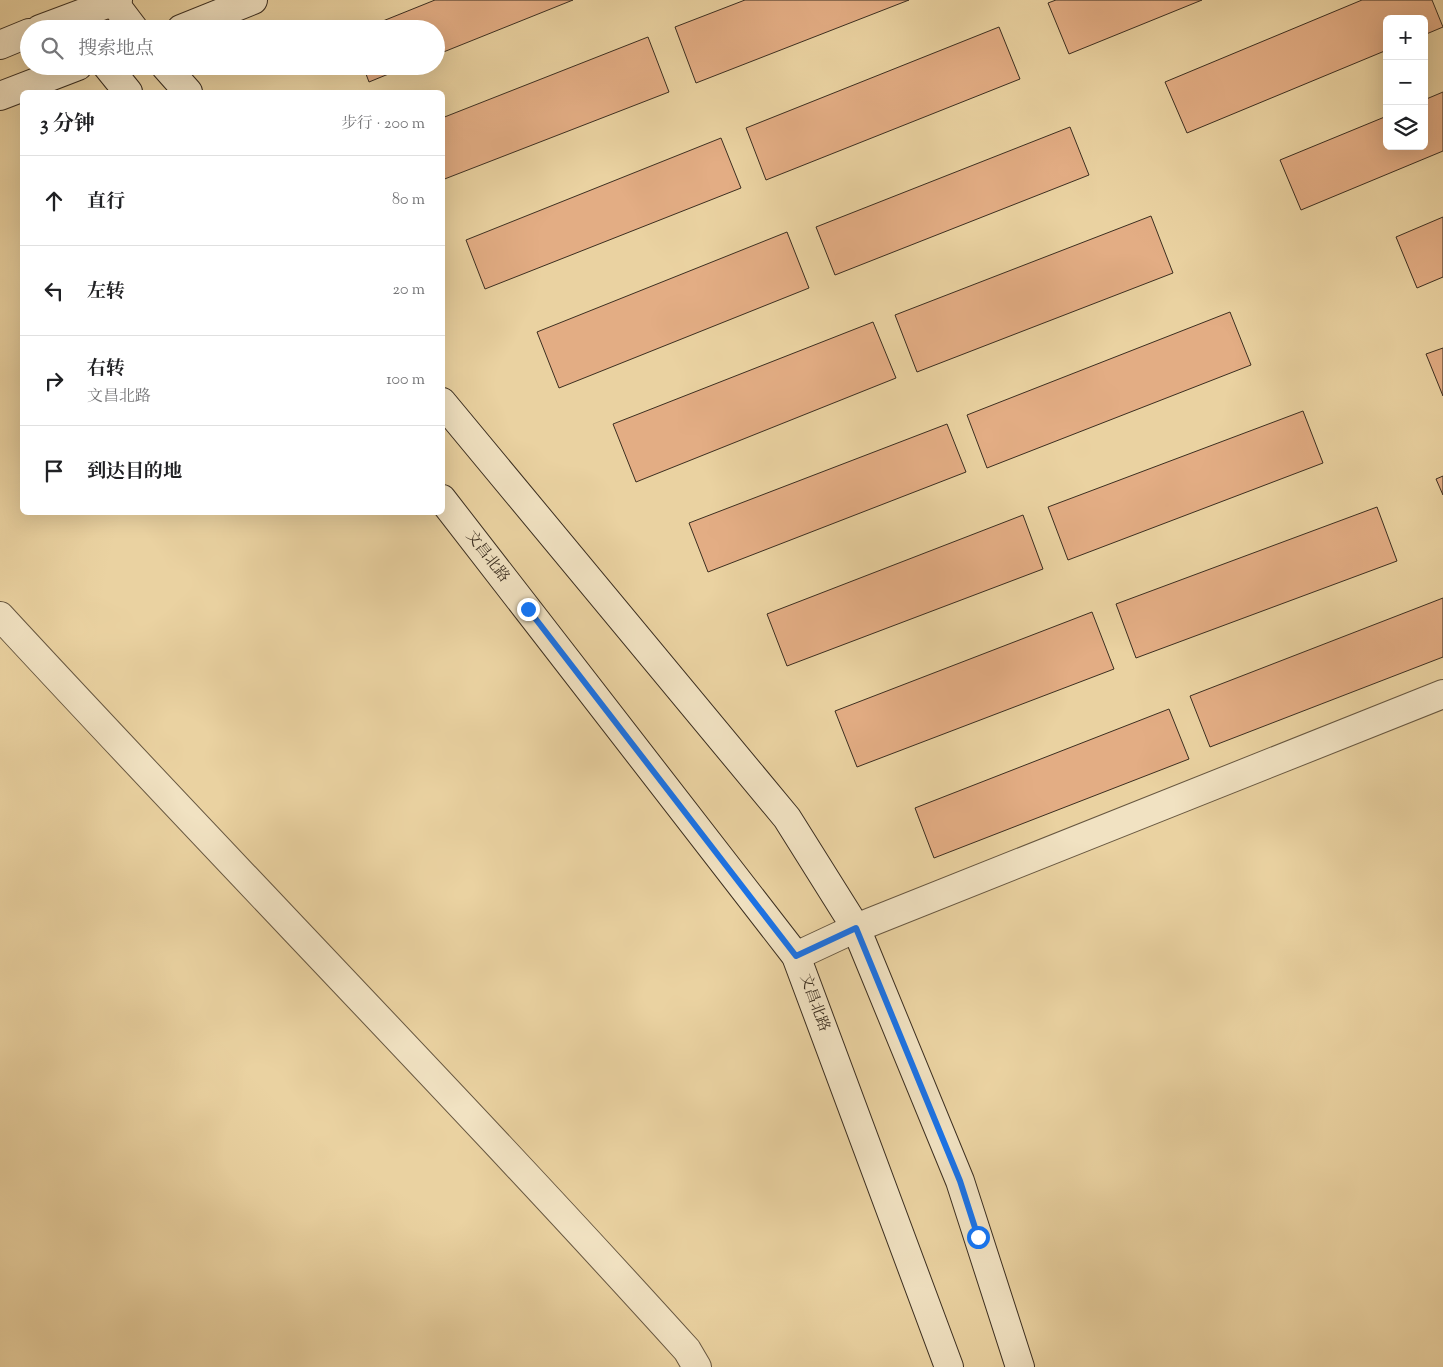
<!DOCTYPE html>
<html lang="zh">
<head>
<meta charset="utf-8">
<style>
  body { margin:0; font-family:"Sorts Mill Goudy","Noto Serif SC",serif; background:#f2f2f2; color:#202124 }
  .controls { position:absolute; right:15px; top:15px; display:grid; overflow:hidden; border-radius:8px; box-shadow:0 5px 20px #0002 }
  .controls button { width:45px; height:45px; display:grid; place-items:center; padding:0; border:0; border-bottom:1px solid #e0e0e0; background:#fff; color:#202124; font:25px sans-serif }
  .stop { position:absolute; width:15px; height:15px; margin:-11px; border:4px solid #1a73e8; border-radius:50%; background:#fff }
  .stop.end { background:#1a73e8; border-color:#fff; box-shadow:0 1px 5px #0008 }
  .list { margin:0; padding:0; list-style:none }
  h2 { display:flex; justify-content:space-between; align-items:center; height:65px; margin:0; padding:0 20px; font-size:21px }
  h2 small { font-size:16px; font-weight:400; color:#757577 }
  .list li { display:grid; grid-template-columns:32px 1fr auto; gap:15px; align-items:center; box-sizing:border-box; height:90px; padding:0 20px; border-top:1px solid #e0e0e0 }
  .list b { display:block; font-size:19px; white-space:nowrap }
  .list p { margin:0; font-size:16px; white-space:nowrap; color:#757577 }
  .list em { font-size:16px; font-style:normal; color:#757577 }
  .icon { flex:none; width:28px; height:28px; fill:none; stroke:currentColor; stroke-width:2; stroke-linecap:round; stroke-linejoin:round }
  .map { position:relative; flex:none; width:1443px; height:1367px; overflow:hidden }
  .search { position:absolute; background:#fff; box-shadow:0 5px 20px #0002; left:20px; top:20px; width:425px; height:55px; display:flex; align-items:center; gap:12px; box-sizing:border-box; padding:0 18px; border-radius:28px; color:#757577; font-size:19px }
  .panel { position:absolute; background:#fff; box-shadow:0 5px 20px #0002; left:20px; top:90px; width:425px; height:425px; border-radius:8px }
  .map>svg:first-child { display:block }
  .building { fill:#e3ad84; stroke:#3b2e20 }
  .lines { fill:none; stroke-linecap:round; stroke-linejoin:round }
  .street-casing { stroke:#675740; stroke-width:30 }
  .secondary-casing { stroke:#3b2e20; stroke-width:30 }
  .street { stroke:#f1e2c2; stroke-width:28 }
  .secondary { stroke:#f1e2c2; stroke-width:28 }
  .route { stroke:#1a73e8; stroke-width:6 }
  .labels { text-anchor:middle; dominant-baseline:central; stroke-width:4; stroke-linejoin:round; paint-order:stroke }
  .street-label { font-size:15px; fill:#3b2e20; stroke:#f1e2c2 }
</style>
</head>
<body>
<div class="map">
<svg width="1443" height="1367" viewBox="0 0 1443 1367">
  <rect width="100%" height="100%" fill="#ead2a1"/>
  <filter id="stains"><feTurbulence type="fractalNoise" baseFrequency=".004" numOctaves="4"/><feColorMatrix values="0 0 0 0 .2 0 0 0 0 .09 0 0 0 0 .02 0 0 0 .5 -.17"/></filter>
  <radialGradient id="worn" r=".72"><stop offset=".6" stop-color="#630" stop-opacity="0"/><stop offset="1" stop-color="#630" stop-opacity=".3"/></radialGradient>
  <g class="building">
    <path d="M435,0h138l-137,55v-26h-73z"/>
    <path d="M745,0h164l-213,83 -21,-56z"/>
    <path d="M1056,0h146l-133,54 -21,-51z"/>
    <path d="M1362,0h70l11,27 -19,8v-16h-37v31l-200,83 -22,-51z"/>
    <path d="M999,27l21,52 -254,101 -20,-52z"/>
    <path d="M648,37l21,55 -227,88v-62z"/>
    <path d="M363,66h45l-39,16z"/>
    <path d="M1443,92v59l-142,59 -21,-50 107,-44v30h37v-46z"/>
    <path d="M1070,127l19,48 -254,100 -19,-48z"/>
    <path d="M721,138l20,50 -256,101 -19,-49z"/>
    <path d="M1151,216l22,57 -256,99 -22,-57z"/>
    <path d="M1443,217v60l-26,11 -21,-51z"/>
    <path d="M787,232l22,56 -250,100 -22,-56z"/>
    <path d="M1230,312l21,53 -264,103 -20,-53z"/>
    <path d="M873,322l23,56 -260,104 -23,-58z"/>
    <path d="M1443,348v48l-17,-42z"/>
    <path d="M1303,411l20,52 -255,97 -20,-53z"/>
    <path d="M947,424l19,48 -258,100 -19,-49z"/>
    <path d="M1443,476v19l-7,-16z"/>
    <path d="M1377,507l20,54 -261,97 -20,-54z"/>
    <path d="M1023,515l20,54 -256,97 -20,-52z"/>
    <path d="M1443,598v59l-233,90 -20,-51z"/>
    <path d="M1092,612l22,57 -257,98 -22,-56z"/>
    <path d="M1169,709l20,50 -255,99 -19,-50z"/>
  </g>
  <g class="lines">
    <g class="street-casing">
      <g id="street">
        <path d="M0,616c227,246 462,485 687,734l10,17"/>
        <path d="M796,956l60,-28 587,-234"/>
      </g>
    </g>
    <g class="secondary-casing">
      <g id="secondary">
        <path d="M112,0l22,29"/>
        <path d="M40,29l78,-29"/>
        <path d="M181,29l72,-29"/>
        <path d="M0,45l29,-12"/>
        <path d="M107,66l21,26"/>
        <path d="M165,66l23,26"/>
        <path d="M0,96l78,-30"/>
        <path d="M442,402l345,416 69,110 104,253 60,186"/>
        <path d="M442,499l354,457 153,411"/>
      </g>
    </g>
    <use href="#street" class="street"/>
    <use href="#secondary" class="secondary"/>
  </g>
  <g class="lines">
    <path class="route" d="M528,609l268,347 60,-28 104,253 18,56"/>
  </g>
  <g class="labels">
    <g class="street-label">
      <text transform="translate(487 557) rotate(52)">文昌北路</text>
      <text transform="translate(814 1003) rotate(70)">文昌北路</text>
    </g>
  </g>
  <rect width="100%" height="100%" filter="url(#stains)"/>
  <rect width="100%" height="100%" fill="url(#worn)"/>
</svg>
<div class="controls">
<button>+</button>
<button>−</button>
<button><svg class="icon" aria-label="layers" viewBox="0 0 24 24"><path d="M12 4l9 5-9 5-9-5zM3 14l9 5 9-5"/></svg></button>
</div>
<div class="stop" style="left:978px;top:1237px"></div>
<div class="stop end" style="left:528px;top:609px"></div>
<div class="search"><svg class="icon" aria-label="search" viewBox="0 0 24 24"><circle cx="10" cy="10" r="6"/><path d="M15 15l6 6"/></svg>搜索地点</div>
<section class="panel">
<h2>3 分钟<small>步行 · 200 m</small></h2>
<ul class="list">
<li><svg class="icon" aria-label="ahead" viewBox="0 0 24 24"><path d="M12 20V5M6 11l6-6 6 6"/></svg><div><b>直行</b></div><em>80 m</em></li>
<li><svg class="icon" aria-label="left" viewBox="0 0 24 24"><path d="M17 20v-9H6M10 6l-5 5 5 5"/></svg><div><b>左转</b></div><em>20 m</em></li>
<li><svg class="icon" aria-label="right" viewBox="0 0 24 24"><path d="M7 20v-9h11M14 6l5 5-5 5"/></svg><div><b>右转</b><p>文昌北路</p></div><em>100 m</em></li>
<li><svg class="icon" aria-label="arrive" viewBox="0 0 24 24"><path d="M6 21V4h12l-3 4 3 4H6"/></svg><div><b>到达目的地</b></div></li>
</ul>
</section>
</div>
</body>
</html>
